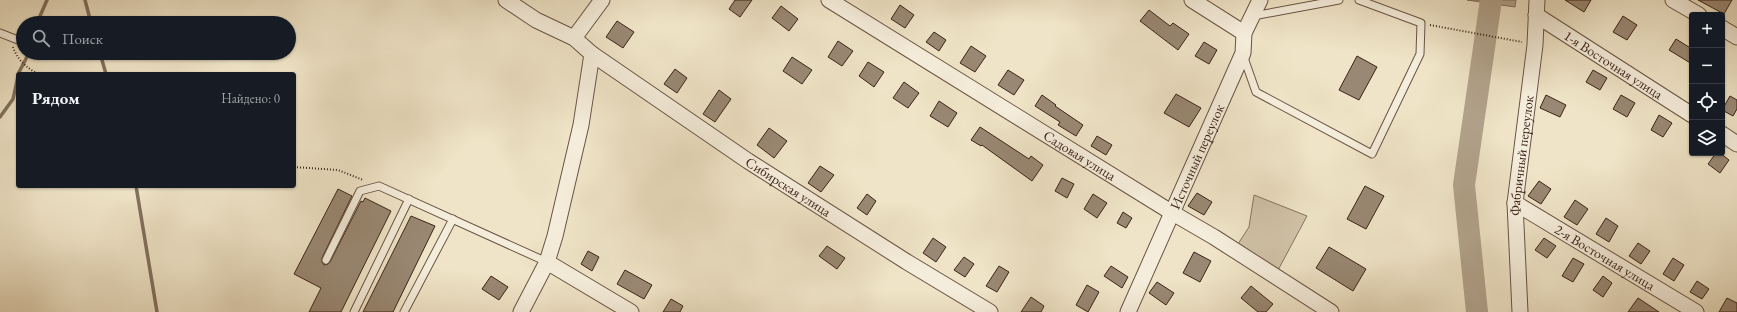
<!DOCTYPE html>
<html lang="ru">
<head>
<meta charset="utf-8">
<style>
  body { margin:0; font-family:"EB Garamond",serif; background:#20242c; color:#f1f3f6 }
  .controls { position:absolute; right:12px; top:12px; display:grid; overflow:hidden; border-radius:4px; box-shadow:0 1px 3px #0004 }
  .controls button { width:36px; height:36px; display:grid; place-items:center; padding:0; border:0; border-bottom:1px solid #363941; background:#171b24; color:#f1f3f6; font:20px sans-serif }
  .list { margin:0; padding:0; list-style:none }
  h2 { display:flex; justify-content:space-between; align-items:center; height:52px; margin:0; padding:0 16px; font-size:17px }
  h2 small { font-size:13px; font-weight:400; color:#9ea1a6 }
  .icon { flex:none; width:22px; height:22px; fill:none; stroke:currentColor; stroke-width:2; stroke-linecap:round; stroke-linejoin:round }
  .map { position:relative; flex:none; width:1737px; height:312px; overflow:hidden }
  .search { position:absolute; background:#171b24; box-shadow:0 1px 3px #0004; left:16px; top:16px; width:280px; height:44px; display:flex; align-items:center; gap:10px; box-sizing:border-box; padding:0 14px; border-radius:22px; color:#9ea1a6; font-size:15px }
  .panel { position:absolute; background:#171b24; box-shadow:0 1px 3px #0004; left:16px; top:72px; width:280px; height:116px; border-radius:4px }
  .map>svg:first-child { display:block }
  .green { fill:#d1c3a9; stroke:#867461 }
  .water { fill:#b2a38c; stroke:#83705e }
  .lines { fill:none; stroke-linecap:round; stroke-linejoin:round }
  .stream { stroke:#83705e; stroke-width:3.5 }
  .river { stroke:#b2a38c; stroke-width:22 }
  .building { fill:#998873; stroke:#3c2419 }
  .lane-casing { stroke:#695444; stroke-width:9 }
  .street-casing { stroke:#695444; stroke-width:17 }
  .path { stroke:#3c2419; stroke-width:2; stroke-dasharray:1 2; stroke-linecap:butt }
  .lane { stroke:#f5eddb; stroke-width:7 }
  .street { stroke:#f5eddb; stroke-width:15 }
  .labels { text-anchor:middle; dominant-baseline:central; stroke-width:3; stroke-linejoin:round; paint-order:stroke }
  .street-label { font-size:14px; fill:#3c2419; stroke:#f5eddb }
</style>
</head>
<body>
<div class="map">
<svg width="1737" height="312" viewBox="0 0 1737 312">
  <rect width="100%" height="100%" fill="#efe4c7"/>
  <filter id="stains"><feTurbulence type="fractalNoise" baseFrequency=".005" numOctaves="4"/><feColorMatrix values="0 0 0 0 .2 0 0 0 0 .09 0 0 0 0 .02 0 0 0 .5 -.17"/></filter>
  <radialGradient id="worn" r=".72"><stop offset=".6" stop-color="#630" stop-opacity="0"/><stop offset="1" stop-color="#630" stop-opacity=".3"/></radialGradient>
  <path class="green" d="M1254,195l53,21 -30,56 -41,-25 13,-20z"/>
  <path class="water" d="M1467,0h49l-1,7z"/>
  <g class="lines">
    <g class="stream">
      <path d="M85,0l6,23"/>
      <path d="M37,23l10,-23"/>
      <path d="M100,53l6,21"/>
      <path d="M18,74l11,-21"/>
      <path d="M0,117l13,-18 5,-23"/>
      <path d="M136,186l21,126"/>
    </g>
    <path class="river" d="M1477,312l-13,-127 27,-185"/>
  </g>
  <g class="building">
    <path d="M735,0h17l-12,17 -11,-8z"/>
    <path d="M1565,0h26l-7,12z"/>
    <path d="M1698,0h34l-8,14z"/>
    <path d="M900,5l14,10 -9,13 -14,-9z"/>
    <path d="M781,6l17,13 -9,12 -17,-13z"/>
    <path d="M1149,10l21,16 3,-3 16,11 -11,16 -38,-29z"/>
    <path d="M1623,16l14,9 -10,15 -14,-8z"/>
    <path d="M617,21l17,11 -11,16 -17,-11z"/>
    <path d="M934,32l12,8 -7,11 -13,-9z"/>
    <path d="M1676,39l16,10v15l-23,-14z"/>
    <path d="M838,41l15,10 -11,15 -14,-9z"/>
    <path d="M1204,42l13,8 -8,14 -14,-8z"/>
    <path d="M971,46l15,10 -11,16 -15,-9z"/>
    <path d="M1357,56l20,11 -18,33 -20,-10z"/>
    <path d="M792,57l20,13 -10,14 -19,-13z"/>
    <path d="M868,62l16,10 -10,15 -15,-11z"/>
    <path d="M675,69l12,9 -10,15 -13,-9z"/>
    <path d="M1008,70l16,10 -10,15 -16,-10z"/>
    <path d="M1593,70l14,8 -7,12 -14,-8z"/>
    <path d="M904,82l15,11 -11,15 -15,-10z"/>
    <path d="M719,90l12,9 -16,23 -12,-8z"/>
    <path d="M1176,94l25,14 -12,19 -25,-14z"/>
    <path d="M1042,95l14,10 -1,1 28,19 -7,11 -18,-11 2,-3 -25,-16z"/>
    <path d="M1546,95l20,10 -6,12 -20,-9z"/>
    <path d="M1621,95l14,8 -8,14 -14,-8z"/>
    <path d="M1730,96l7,4v9l-4,7 -11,-6z"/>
    <path d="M939,101l18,12 -9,14 -18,-11z"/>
    <path d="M1659,115l13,8 -9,14 -12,-7z"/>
    <path d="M980,127l49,32 2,-3 12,9 -11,16 -50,-36 -1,1 -10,-6z"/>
    <path d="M769,128l18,13 -13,17 -17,-13z"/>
    <path d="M1097,136l15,9 -6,10 -15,-9z"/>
    <path d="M1716,153h4l9,7 -9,13 -12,-9z"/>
    <path d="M820,166l14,9 -13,17 -13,-9z"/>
    <path d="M1062,178l12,6 -7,14 -12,-7z"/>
    <path d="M1539,181l12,8 -10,15 -13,-8z"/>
    <path d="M1365,186l19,10 -18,33 -19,-10z"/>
    <path d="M338,189l14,7 -30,62v4l2,3 4,-1 2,-2 31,-61 2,1 2,-4 26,13 -50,101h-32l12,-24 -27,-14z"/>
    <path d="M1197,193l15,9 -8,13 -16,-9z"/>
    <path d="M867,194l9,7 -9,14 -10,-7z"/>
    <path d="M1093,194l14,9 -10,15 -13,-9z"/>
    <path d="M1575,200l13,9 -11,16 -13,-8z"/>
    <path d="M1123,212l9,6 -6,10 -9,-5z"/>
    <path d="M411,216l24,10 -42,86h-30z"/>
    <path d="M1606,218l12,8 -9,16 -13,-8z"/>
    <path d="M933,238l13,9 -10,15 -13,-9z"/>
    <path d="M1544,238l12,8 -9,12 -12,-8z"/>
    <path d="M1638,243l12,8 -9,13 -12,-8z"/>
    <path d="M827,246l18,12 -8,11 -18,-13z"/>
    <path d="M1329,247l37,22 -13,22 -37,-23z"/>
    <path d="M588,251l11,6 -7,14 -11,-7z"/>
    <path d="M1194,252l17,9 -11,21 -17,-9z"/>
    <path d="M964,257l10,7 -9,13 -11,-7z"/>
    <path d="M1573,258l11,6 -11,18 -11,-6z"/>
    <path d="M1673,258l11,7 -10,16 -11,-7z"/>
    <path d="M999,266l10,6 -12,20 -11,-6z"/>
    <path d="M1111,266l17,11 -6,11 -18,-12z"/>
    <path d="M625,270l27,15 -8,14 -27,-15z"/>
    <path d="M491,276l17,11 -9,13 -17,-11z"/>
    <path d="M1603,276l9,7 -9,14 -10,-7z"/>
    <path d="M1697,281l12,8 -7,10 -12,-7z"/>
    <path d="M1157,282l17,11 -8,12 -17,-12z"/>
    <path d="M1087,285l12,7 -11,20 -12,-7z"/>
    <path d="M1251,286l22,18 -7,8h-8l-17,-14z"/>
    <path d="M1031,297l13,9 -3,6h-20z"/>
    <path d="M1638,298l21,14h-31z"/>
    <path d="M1727,298l10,5v9h-18z"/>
    <path d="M671,299l12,7 -3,6h-17z"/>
  </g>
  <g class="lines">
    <g class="lane-casing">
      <g id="lane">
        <path d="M1253,16l86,-16"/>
        <path d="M0,33l23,9"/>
        <path d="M1243,55l13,37 116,62 48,-100 1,-31 -62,-23"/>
        <path d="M326,260l34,-69 19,-5 168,76"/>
        <path d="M354,312l55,-113"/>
        <path d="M404,312l49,-93"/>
      </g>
    </g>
    <g class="street-casing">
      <g id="street">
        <path d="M506,0l30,20 38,18 18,16 -11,71 -26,111 -8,26 -26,50"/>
        <path id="s1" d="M829,0l342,212 43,25 117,75"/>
        <path d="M1192,0l52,33"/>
        <path d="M1673,0l26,15"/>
        <path id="s2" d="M1536,15l156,100"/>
        <path d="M1722,28l15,9"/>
        <path d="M574,38l28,-38"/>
        <path id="s3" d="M592,54l156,107 159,101 83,50"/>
        <path d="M1722,134l15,10"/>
        <path id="s4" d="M1515,203l181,109"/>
        <path d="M547,262l84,50"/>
        <path id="s5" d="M1128,312l115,-259 1,-20 16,-33"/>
        <path id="s6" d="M1520,312l-5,-109 20,-158 2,-45"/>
      </g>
    </g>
    <g class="path">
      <path d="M1430,25l92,17"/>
      <path d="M13,47c4,12 14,22 26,27"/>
      <path d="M294,167l44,3 25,10"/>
    </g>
    <use href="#lane" class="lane"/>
    <use href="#street" class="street"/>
  </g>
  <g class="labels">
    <g class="street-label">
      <text stroke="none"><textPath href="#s2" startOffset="92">1-я Восточная улица</textPath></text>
      <text stroke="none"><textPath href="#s1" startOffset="295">Садовая улица</textPath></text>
      <text stroke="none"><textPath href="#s5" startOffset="170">Источный переулок</textPath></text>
      <text stroke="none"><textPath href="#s6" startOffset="157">Фабричный переулок</textPath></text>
      <text stroke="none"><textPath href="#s3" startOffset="237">Сибирская улица</textPath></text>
      <text stroke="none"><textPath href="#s4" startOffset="105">2-я Восточная улица</textPath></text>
    </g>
  </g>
  <rect width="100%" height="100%" filter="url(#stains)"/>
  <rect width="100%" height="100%" fill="url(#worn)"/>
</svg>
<div class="controls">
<button>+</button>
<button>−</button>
<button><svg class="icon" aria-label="locate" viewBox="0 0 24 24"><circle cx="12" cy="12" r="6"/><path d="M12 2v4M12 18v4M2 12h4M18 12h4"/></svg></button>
<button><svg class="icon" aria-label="layers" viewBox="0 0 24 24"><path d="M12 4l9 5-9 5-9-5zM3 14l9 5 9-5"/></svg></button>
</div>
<div class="search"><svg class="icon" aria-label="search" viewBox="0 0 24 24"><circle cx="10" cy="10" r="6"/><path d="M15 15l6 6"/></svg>Поиск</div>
<section class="panel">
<h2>Рядом<small>Найдено: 0</small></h2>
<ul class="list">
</ul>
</section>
</div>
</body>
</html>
